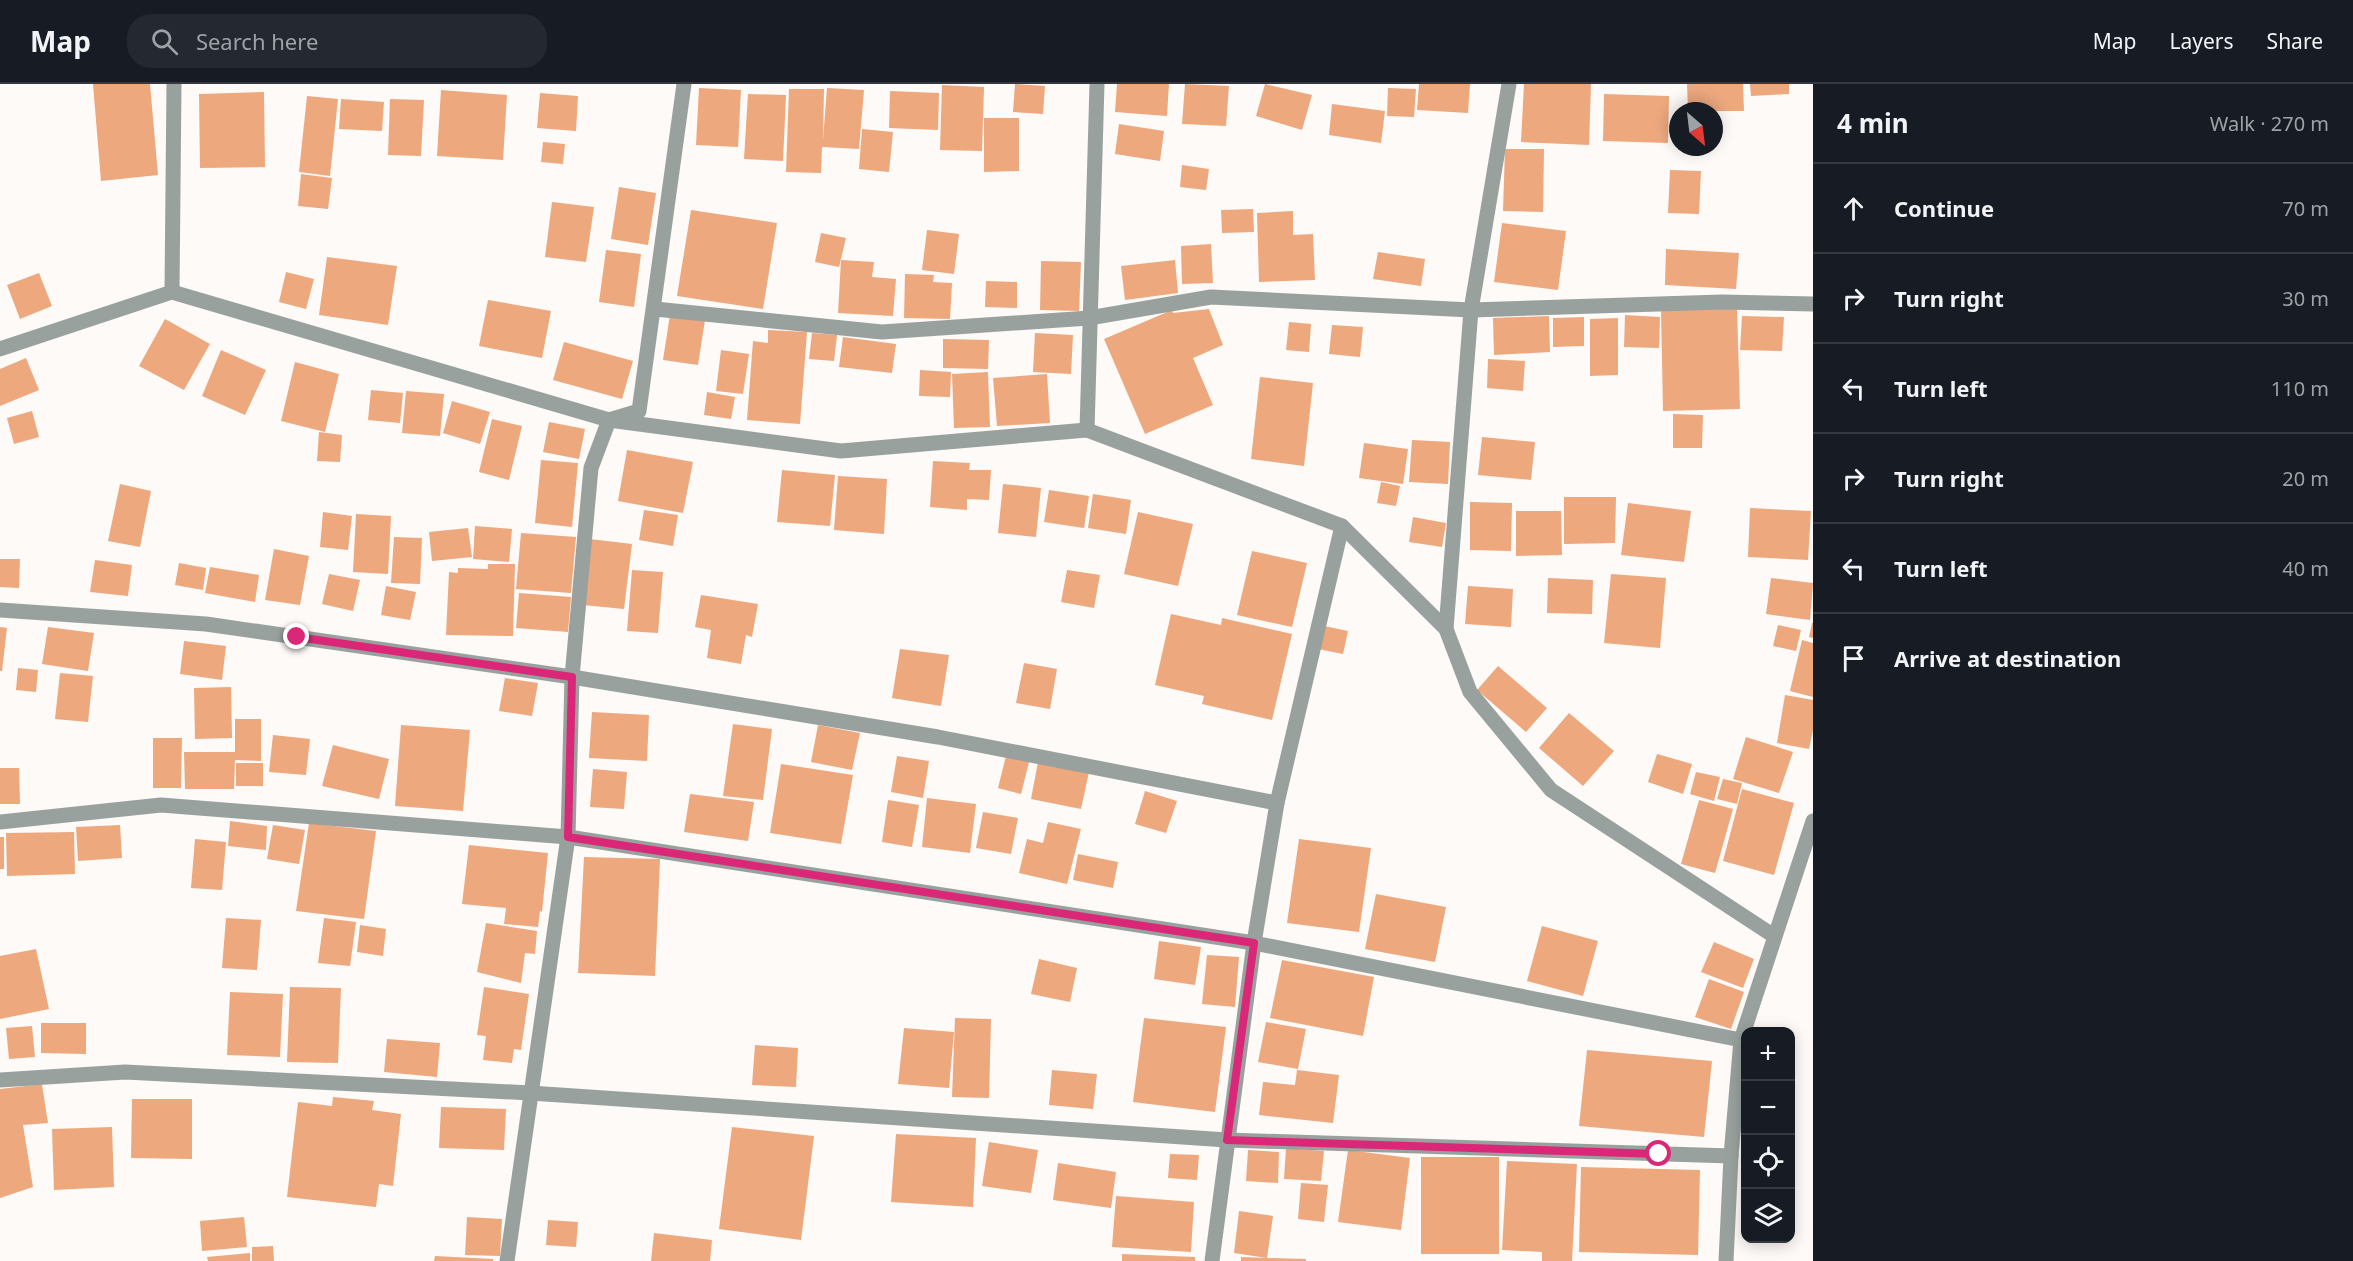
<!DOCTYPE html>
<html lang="en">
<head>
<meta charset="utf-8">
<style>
  body { margin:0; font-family:"Noto Sans",sans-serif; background:#242831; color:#f1f3f6 }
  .controls { position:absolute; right:18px; bottom:18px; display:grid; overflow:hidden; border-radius:12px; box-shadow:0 3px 15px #0003 }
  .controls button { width:54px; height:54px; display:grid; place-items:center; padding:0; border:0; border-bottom:2px solid #363941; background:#171b24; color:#f1f3f6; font:30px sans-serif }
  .compass { position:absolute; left:1669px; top:18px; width:54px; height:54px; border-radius:50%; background:#171b24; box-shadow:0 3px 15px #0003; rotate:152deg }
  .stop { position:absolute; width:18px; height:18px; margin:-14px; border:4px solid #db2777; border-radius:50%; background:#fff }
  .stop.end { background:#db2777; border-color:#fff; box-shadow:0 2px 6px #0008 }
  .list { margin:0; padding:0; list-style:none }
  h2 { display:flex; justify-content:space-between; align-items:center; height:78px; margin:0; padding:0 24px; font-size:26px }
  h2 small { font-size:20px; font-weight:400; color:#9ea1a6 }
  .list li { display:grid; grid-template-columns:39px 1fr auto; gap:18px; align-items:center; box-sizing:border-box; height:90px; padding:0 24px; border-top:2px solid #363941 }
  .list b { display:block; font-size:22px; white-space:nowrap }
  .list em { font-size:20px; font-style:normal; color:#9ea1a6 }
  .icon { flex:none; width:33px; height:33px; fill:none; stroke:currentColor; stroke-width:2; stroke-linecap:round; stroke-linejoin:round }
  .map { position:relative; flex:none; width:1813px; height:1177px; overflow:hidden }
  header { display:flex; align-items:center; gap:36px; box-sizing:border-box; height:84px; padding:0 30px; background:#171b24; border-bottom:2px solid #363941 }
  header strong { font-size:28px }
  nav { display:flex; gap:33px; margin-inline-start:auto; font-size:21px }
  .search { width:420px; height:54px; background:#242831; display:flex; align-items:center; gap:15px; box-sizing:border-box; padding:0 21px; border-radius:24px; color:#9ea1a6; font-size:22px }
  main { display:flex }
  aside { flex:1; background:#171b24 }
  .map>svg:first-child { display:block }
  .building { fill:#eda87e }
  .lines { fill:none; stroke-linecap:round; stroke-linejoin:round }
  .minor { stroke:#98a19e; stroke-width:15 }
  .route { stroke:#db2777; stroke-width:8 }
</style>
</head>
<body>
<header>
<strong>Map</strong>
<div class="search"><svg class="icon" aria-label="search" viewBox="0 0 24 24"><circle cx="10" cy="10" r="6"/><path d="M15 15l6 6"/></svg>Search here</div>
<nav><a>Map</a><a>Layers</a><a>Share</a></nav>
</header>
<main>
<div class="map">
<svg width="1813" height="1177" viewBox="0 0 1813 1177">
  <rect width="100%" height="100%" fill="#fdfaf8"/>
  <g class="building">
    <path d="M93,0h57l8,91 -57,6z"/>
    <path d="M1015,0l30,2 -2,28 -30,-2z"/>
    <path d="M1117,0h52l-2,32 -52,-4z"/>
    <path d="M1185,0l44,2 -3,40 -44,-2z"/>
    <path d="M1265,0l47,11 -10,35 -46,-14z"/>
    <path d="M1419,0h51l-2,29 -51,-3z"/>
    <path d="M1524,0h67l-2,61 -68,-3z"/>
    <path d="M1687,0h56l1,27h-56z"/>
    <path d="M1750,0h39v10l-38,2z"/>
    <path d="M942,1l42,2 -2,64 -42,-1z"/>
    <path d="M699,4l42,2 -3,57 -42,-2z"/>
    <path d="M827,4l37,2 -5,59 -37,-2 -1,26 -35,-1 3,-83h35l-1,51z"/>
    <path d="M1388,4l28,1 -2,28 -27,-1z"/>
    <path d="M441,6l66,5 -4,65 -66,-4z"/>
    <path d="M890,7l49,2 -1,37 -49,-2z"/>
    <path d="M264,8l1,75 -65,1 -1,-74z"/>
    <path d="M540,9l38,3 -2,35 -39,-3z"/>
    <path d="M748,10l38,1 -3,66 -39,-2z"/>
    <path d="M1604,10l65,2 -1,47 -65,-2z"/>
    <path d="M307,12l31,3 -8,77 -31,-4z"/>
    <path d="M341,15l43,3 -2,29 -43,-2z"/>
    <path d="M390,15l34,1 -3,56 -33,-1z"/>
    <path d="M1332,20l53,7 -4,32 -52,-8z"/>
    <path d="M984,34h35v53l-35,1z"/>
    <path d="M1119,40l45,7 -4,30 -45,-7z"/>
    <path d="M862,45l31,3 -4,40 -30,-3z"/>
    <path d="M543,58l22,2 -2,20 -22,-2z"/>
    <path d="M1505,65h39l-1,63 -40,-1z"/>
    <path d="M1182,81l27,4 -3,21 -26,-3z"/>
    <path d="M1670,86l31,1 -2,43 -31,-1z"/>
    <path d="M301,90l31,4 -4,31 -30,-3z"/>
    <path d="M619,103l37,6 -8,52 -37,-6z"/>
    <path d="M552,118l42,5 -8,55 -41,-5z"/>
    <path d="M1253,125l1,23 -32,1 -1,-23z"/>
    <path d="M691,126l86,13 -14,86 -86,-13z"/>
    <path d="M1293,127v24l20,-1 2,46 -56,2 -2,-69z"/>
    <path d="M1502,139l64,8 -8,59 -64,-8z"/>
    <path d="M927,146l32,4 -5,40 -32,-4z"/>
    <path d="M821,149l25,5 -7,29 -24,-5z"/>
    <path d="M1211,160l2,39 -31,1 -1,-38z"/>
    <path d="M1666,165l73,4 -3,36 -71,-4z"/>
    <path d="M606,166l35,4 -7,53 -35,-5z"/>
    <path d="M1378,168l47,7 -4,27 -48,-7z"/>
    <path d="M327,173l70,9 -9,59 -69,-10z"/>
    <path d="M841,176l33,2 -2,15 24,2 -3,37 -55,-3z"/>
    <path d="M1175,176l3,33 -53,7 -4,-34z"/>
    <path d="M1041,177l40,1 -2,49 -39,-1z"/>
    <path d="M286,188l28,7 -8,30 -27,-7z"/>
    <path d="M39,189l13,33 -32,13 -13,-34z"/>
    <path d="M905,190l29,1 -1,7 19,1 -2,36 -46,-1z"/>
    <path d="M986,197l31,1v26l-32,-1z"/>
    <path d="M488,216l63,11 -9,47 -63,-12z"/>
    <path d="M1737,223l3,102 -77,2 -2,-101z"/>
    <path d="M1209,225l14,36 -30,13 20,47 -68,29 -41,-95 68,-29 1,3z"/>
    <path d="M670,231l35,5 -7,45 -35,-5z"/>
    <path d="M1625,231l35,2 -1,31 -35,-1z"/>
    <path d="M1549,232l1,36 -56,3 -1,-37z"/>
    <path d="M1742,232l42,1 -2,34 -42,-1z"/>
    <path d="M1584,233v29l-31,1v-29z"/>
    <path d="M1618,234v57l-28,1v-57z"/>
    <path d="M165,235l45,25 -26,46 -45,-24z"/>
    <path d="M1289,238l22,2 -2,28 -23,-2z"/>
    <path d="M1332,241l31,2 -3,30 -31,-3z"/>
    <path d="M768,246l39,2 -7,92 -53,-4 6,-79 15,2z"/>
    <path d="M812,249l25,2 -3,26 -25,-2z"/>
    <path d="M1035,249l38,2 -2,39 -38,-2z"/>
    <path d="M843,253l53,7 -4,29 -53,-6z"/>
    <path d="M943,255l46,1 -1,29 -45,-1z"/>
    <path d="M564,258l69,19 -11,38 -69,-19z"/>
    <path d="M221,266l45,20 -21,45 -43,-19z"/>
    <path d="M721,266l28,4 -6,40 -27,-3z"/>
    <path d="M26,274l13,32 -39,16v-37z"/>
    <path d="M1488,275l37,2 -2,30 -36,-3z"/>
    <path d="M295,278l44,12 -14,58 -44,-11z"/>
    <path d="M920,286l31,2 -1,25 -31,-1z"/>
    <path d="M988,288l2,55 -36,1 -2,-54z"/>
    <path d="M1047,290l3,49 -53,3 -4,-48z"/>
    <path d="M1260,293l53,6 -9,83 -53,-7z"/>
    <path d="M371,306l32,3 -3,30 -32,-3z"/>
    <path d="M406,307l38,3 -4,42 -38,-3z"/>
    <path d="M707,308l28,5 -4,22 -27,-4z"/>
    <path d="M452,317l38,11 -10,32 -37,-11z"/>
    <path d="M32,327l7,26 -25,7 -7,-26z"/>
    <path d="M1673,330l30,1 -1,33h-29z"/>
    <path d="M492,335l30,7 -13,54 -30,-8z"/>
    <path d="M549,338l36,7 -6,30 -36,-7z"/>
    <path d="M319,348l23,3 -2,27 -23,-1z"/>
    <path d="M1482,353l53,5 -4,38 -53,-5z"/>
    <path d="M1412,356l38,2 -2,42 -39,-2z"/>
    <path d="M1364,359l44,6 -5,35 -44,-6z"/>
    <path d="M627,366l66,12 -10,51 -65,-12z"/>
    <path d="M541,376l37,3 -6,64 -37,-4z"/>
    <path d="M933,377l37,2 -1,7h22l-2,30 -22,-1v11l-37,-3z"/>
    <path d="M782,386l53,5 -5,51 -53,-4z"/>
    <path d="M838,392l49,3 -3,55 -50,-4z"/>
    <path d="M1381,398l19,4 -4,20 -19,-3z"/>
    <path d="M120,400l31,7 -11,56 -32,-6z"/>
    <path d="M1003,400l38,4 -5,49 -38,-4z"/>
    <path d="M1049,406l40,6 -5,32 -40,-6z"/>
    <path d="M1093,410l38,6 -5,34 -38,-6z"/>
    <path d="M1564,413h52l-1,46 -51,1z"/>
    <path d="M1470,418l42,1 -1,48 -41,-1z"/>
    <path d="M1628,419l63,8 -7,51 -63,-7z"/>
    <path d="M1750,424l61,3 -3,49 -60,-3z"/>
    <path d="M644,426l34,5 -5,31 -34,-6z"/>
    <path d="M1516,427h45l1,44 -46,1z"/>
    <path d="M323,428l29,4 -4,34 -28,-3z"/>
    <path d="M1138,428l55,12 -15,62 -54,-12z"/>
    <path d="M356,430l35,2 -3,58 -35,-2z"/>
    <path d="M1413,433l33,6 -4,24 -33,-5z"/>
    <path d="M475,442l37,3 -3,33 -36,-3z"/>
    <path d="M468,444l4,29 -40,4 -3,-29z"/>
    <path d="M521,449l55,4 -5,56 -55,-4z"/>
    <path d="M394,453l28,1 -2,46 -29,-1z"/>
    <path d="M590,455l42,5 -8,65 -41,-4z"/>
    <path d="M274,465l35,7 -9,49 -35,-5z"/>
    <path d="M1252,467l55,12 -15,64 -55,-12z"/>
    <path d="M0,475h20l-1,29 -19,-1z"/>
    <path d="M95,476l37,5 -4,31 -38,-4z"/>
    <path d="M179,479l27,5 -3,22 -28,-5z"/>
    <path d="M488,480h27l-2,72 -67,-1 3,-63 9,1v-5l30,1z"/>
    <path d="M210,483l49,8 -4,27 -50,-9z"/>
    <path d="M632,486l31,2 -5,61 -31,-2z"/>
    <path d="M1067,486l33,5 -6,33 -33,-6z"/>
    <path d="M329,490l31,6 -7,31 -31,-7z"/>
    <path d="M1611,490l55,4 -6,70 -56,-5z"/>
    <path d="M1548,494l45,2 -1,34 -45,-1z"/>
    <path d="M1771,494l42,5 -3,37 -44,-6z"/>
    <path d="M386,502l30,6 -6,28 -29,-5z"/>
    <path d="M1468,502l45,3 -2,38 -46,-3z"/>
    <path d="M519,509l52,4 -3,35 -52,-4z"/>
    <path d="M701,511l57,9 -6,33 -6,-2 -5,29 -34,-6 4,-28 -16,-3z"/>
    <path d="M1171,530l50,11 1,-7 70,16 -20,86 -70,-16 2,-8 -49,-11z"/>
    <path d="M1812,539h1v15l-4,-1z"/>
    <path d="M1778,541l23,5 -5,21 -23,-5z"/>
    <path d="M1324,542l24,5 -5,23 -25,-5z"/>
    <path d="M0,543l7,1 -5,43h-2z"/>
    <path d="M48,543l46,6 -6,38 -46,-7z"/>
    <path d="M1802,556l11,3v54l-23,-6z"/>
    <path d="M184,557l42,5 -4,34 -42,-6z"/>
    <path d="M900,565l49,6 -8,51 -49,-8z"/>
    <path d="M1024,579l33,6 -7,40 -34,-6z"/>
    <path d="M1498,582l49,42 -21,24 -49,-42z"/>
    <path d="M18,584l20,2 -2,22 -20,-2z"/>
    <path d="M60,589l33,3 -5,46 -33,-3z"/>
    <path d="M505,594l33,5 -6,33 -33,-5z"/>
    <path d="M231,603l1,51 -37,1 -1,-51z"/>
    <path d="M1785,611l28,5v30l-4,19 -32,-6z"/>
    <path d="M592,628l57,3 -2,46 -58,-3z"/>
    <path d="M1569,629l45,38 -31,35 -44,-38z"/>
    <path d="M235,635h26v42l-26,-1 -1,29h-49l-1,-37h51z"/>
    <path d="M733,640l39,5 -9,71 -40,-4z"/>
    <path d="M401,641l69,5 -7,81 -68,-5z"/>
    <path d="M818,641l42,8 -8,37 -41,-8z"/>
    <path d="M273,651l37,4 -4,36 -37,-3z"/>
    <path d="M1746,653l47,15 -14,41 -46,-14z"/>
    <path d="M153,654h29l-1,50h-28z"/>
    <path d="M333,661l56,14 -10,40 -57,-13z"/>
    <path d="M1657,670l35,10 -9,30 -35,-12z"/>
    <path d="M897,672l32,5 -6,37 -32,-6z"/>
    <path d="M1006,672l23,6 -8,32 -23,-6z"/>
    <path d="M1038,678l51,10 -8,37 -50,-10z"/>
    <rect x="236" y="679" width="27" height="23"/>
    <path d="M781,680l72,11 -12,69 -71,-11z"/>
    <path d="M0,684h19l1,36h-20z"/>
    <path d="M593,685l34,3 -3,37 -34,-2z"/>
    <path d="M1696,688l24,5 -6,24 -24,-7z"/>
    <path d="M1723,695l19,4 -5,21 -20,-5z"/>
    <path d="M1742,705l52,14 -20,72 -51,-14z"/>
    <path d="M1145,707l32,10 -11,32 -31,-9z"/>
    <path d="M690,710l64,8 -6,39 -64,-9z"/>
    <path d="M927,714l49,6 -6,49 -48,-6z"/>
    <path d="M888,716l31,5 -7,42 -30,-5z"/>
    <path d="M1699,716l34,9 -18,64 -34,-9z"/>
    <path d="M983,728l35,6 -7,36 -35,-6z"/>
    <path d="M230,737l37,5 -1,24 -38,-4z"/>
    <path d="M1048,738l33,7 -14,55 -48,-11 8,-34 16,4z"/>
    <path d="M309,739l67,8 -12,88 -68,-8z"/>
    <path d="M120,741l2,33 -44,3 -2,-34z"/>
    <path d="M273,741l32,5 -6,34 -32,-5z"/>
    <path d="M74,748l1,42 -68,2 -1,-43z"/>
    <rect x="0" y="753" width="4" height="32"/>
    <path d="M195,755l31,3 -4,48 -31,-2z"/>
    <path d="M1299,755l72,9 -12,84 -72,-9z"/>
    <path d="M469,761l79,8 -6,59 -2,-1 -2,16 -34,-3 2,-16 -44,-4z"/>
    <path d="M1078,770l40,8 -5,26 -40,-8z"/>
    <path d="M584,773l76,2 -5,117 -77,-3z"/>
    <path d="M1376,810l70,13 -11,55 -70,-13z"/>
    <path d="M226,834l35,2 -4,50 -35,-2z"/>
    <path d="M324,834l32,4 -6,44 -32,-3z"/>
    <path d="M486,839l51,8 -2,23 -10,-1 -4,30 -44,-11z"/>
    <path d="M360,841l26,4 -3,27 -26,-4z"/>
    <path d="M1542,842l56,15 -15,55 -56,-15z"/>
    <path d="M1159,857l42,6 -6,38 -41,-6z"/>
    <path d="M1714,858l40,17 -11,29 -42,-16z"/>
    <path d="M36,865l13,60 -49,10v-63z"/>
    <path d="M1207,871l32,2 -4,50 -33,-3z"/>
    <path d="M1039,875l38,9 -7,34 -39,-8z"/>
    <path d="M1282,876l92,17 -11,59 -93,-18z"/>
    <path d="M1709,895l35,13 -13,37 -36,-12z"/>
    <path d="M290,903l51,1 -3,75 -51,-1z"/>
    <path d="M484,903l45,7 -8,56 -7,-1 -2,14 -29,-3 3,-24 -9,-1z"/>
    <path d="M230,908l53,2 -3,63 -53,-2z"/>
    <path d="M955,934l36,1 -2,79 -37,-1z"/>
    <path d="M1144,934l82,9 -11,85 -82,-10z"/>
    <path d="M1266,938l40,7 -8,40 -40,-7z"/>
    <path d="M41,939h45v31l-45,-1z"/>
    <path d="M32,942l3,31 -26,2 -3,-31z"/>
    <path d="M904,944l50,4 -5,56 -51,-4z"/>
    <path d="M387,955l53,4 -3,34 -53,-5z"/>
    <path d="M755,961l43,3 -2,39 -44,-2z"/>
    <path d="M1587,966l125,11 -8,76 -125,-11z"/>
    <path d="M1052,986l45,4 -4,35 -44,-4z"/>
    <path d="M1297,986l42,5 -6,48 -74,-8 4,-33 32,3z"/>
    <path d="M34,1001h8l6,38 -25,2 10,62 -33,11v-109z"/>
    <path d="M333,1013l41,4 -2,9 29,4 -8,72 -14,-2 -3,23 -89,-10 11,-95 34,4z"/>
    <path d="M132,1015h60v60l-61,-1z"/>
    <path d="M441,1023l65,2 -2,41 -65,-2z"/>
    <path d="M112,1043l2,60 -60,3 -2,-61z"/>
    <path d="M732,1043l82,9 -13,104 -82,-11z"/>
    <path d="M896,1050l80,4 -3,69 -82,-5z"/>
    <path d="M989,1058l49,8 -7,43 -49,-7z"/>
    <path d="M1286,1064l38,3 -3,30 -37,-2z"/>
    <path d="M1248,1066l31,2 -1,31 -32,-2z"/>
    <path d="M1348,1066l62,8 -9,72 -63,-8z"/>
    <path d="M1170,1070l29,1 -2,25 -29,-2z"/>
    <rect x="1421" y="1073" width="78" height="97"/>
    <path d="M1507,1077l70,3 -5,97h-30v-9l-40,-2z"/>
    <path d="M1058,1079l58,9 -5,36 -58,-8z"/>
    <path d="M1581,1083l119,3 -2,85 -119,-3z"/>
    <path d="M1301,1099l27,2 -4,37 -26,-3z"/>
    <path d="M1116,1112l78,6 -3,50 -79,-5z"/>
    <path d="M1239,1127l34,5 -6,42 39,1v2h-65v-4l26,1 -33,-5z"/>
    <path d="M244,1133l3,30 -45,4 -2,-30z"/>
    <path d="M467,1133l35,2 -2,37 -35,-1z"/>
    <path d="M548,1136l30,2 -2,25 -30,-2z"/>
    <path d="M654,1149l58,7 -2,21h-59z"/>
    <path d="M273,1162l1,15h-22v-14z"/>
    <path d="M250,1169v8h-42l-1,-4z"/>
    <path d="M1122,1170l73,3v4h-73z"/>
    <path d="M435,1172l58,3v2h-59z"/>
  </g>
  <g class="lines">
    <g class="minor">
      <path d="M172,208l2,-208"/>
      <path d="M655,225l227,23 207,-14 122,-21 260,13 251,-8 91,2"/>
      <path d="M0,265l172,-57 437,128 232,31 246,-21 255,96 104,103 24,63 81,98 223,146"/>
      <path d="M1087,346l10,-346"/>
      <path d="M0,526l206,14 366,53 366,60 339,66"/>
      <path d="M1446,545l25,-319 38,-226"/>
      <path d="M0,738l161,-17 407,32 686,106 487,97"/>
      <path d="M0,996l125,-8 405,21 697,47 504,16"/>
      <path d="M507,1177l61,-424 4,-160 19,-209 18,-48 30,-9 45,-327"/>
      <path d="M1212,1177l42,-318 23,-140 65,-277"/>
      <path d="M1726,1177l5,-105 10,-116 72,-219"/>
    </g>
  </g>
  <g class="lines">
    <path class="route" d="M297,553l275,40 -4,160 686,106 -27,197 432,14"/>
  </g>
</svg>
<div class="controls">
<button>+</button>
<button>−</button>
<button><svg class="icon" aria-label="locate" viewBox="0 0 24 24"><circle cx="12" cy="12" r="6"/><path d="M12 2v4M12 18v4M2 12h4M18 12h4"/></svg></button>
<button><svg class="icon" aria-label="layers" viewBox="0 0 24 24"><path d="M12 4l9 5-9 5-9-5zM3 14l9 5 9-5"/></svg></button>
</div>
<svg class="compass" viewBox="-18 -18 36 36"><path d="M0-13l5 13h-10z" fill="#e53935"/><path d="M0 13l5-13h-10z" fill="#9ea1a6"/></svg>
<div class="stop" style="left:1659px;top:1070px"></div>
<div class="stop end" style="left:297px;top:553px"></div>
</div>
<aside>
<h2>4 min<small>Walk · 270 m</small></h2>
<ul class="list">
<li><svg class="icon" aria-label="ahead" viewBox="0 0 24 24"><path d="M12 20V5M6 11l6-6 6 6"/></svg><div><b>Continue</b></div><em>70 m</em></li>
<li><svg class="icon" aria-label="right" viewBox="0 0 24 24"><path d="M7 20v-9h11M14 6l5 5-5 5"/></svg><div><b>Turn right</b></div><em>30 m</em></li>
<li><svg class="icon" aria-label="left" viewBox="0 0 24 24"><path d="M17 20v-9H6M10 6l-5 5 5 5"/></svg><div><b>Turn left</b></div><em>110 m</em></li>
<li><svg class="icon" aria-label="right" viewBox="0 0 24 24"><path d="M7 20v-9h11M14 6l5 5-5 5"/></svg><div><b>Turn right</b></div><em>20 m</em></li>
<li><svg class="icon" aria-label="left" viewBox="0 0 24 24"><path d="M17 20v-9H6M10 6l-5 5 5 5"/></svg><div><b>Turn left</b></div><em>40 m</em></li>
<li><svg class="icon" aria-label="arrive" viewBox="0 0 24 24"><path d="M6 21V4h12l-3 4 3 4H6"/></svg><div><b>Arrive at destination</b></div></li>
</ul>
</aside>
</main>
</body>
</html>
